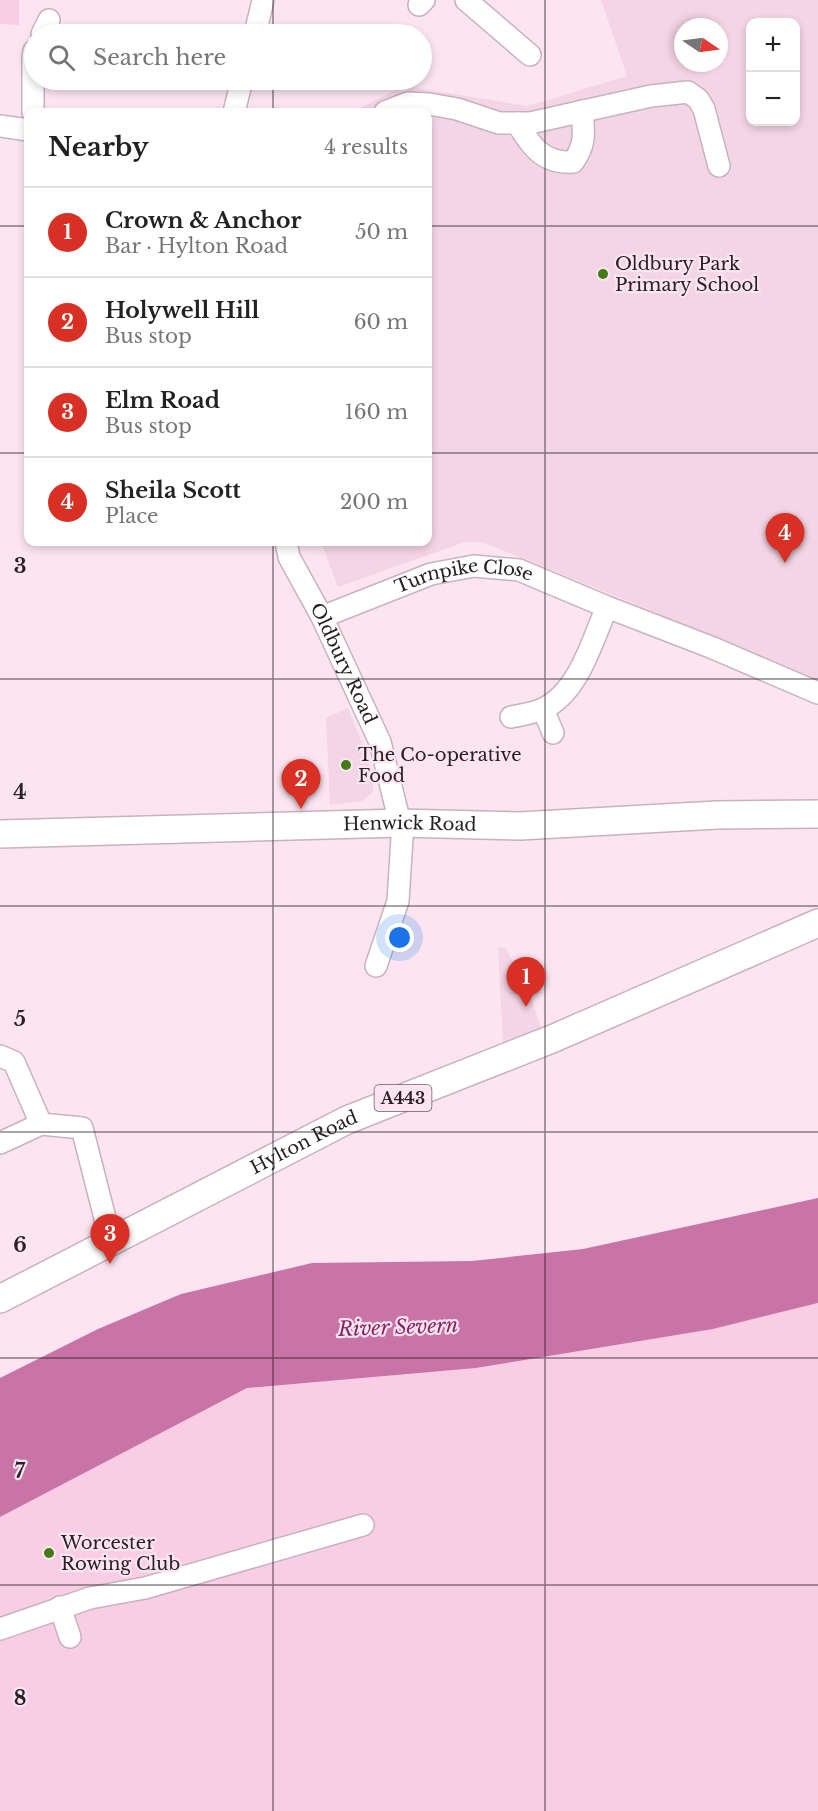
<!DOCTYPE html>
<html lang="en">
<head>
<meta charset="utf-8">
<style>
  body { margin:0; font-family:"Libre Baskerville",serif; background:#f6f6f6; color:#222 }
  .controls { position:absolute; right:18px; top:18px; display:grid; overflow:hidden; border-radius:12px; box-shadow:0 3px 9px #0003 }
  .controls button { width:54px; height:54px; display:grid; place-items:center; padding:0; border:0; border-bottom:2px solid #e0e0e0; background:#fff; color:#222; font:30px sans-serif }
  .compass { position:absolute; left:674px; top:18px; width:54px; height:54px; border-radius:50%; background:#fff; box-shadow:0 3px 9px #0003; rotate:103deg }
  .you { position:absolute; left:400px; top:938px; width:21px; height:21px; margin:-15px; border:4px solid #fff; border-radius:50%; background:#1a73e8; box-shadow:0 0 0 9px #1a73e833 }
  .badge { display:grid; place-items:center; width:39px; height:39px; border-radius:50%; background:#d93025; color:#fff; font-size:20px; font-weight:700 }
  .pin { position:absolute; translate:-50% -50px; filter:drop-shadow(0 2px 3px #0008) }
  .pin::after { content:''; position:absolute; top:32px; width:21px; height:18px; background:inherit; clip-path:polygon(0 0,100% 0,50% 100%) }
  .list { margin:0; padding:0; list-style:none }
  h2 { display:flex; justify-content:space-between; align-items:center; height:78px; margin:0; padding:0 24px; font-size:26px }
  h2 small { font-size:20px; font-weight:400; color:#767676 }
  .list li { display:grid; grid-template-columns:39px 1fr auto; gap:18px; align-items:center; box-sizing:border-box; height:90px; padding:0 24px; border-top:2px solid #e0e0e0 }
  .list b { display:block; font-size:22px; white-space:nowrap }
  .list p { margin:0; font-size:20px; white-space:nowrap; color:#767676 }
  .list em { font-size:20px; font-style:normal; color:#767676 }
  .icon { flex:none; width:33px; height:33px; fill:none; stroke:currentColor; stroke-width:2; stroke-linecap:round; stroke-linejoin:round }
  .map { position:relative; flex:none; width:818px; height:1811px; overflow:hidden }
  .search { position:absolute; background:#fff; box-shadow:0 3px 9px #0003; left:24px; top:24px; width:408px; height:66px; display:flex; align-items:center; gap:15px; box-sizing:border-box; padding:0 21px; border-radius:33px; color:#767676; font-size:22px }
  .panel { position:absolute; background:#fff; box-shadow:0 3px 9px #0003; left:24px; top:108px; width:408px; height:438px; border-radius:12px }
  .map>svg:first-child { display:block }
  .built { fill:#f4d5e5; fill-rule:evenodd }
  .green { fill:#f9cee5 }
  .water { fill:#c974a6 }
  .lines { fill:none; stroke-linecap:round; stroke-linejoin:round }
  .minor-casing { stroke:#c8b2be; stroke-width:24 }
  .major-casing { stroke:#c8b2be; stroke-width:30 }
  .minor { stroke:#fff; stroke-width:21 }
  .major { stroke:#fff; stroke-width:27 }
  .grid { fill:none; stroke:#282024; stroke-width:1.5; stroke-opacity:0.55 }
  .poi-dot { fill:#427b13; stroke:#fce5f1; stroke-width:2 }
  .labels { text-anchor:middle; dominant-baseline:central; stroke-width:4.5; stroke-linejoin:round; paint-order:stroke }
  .shield { fill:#fce5f1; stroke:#685b62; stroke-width:1.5 }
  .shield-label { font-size:16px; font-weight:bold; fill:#282024 }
  .poi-label { font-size:18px; fill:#282024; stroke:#fce5f1; text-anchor:start }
  .street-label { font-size:18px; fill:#282024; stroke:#fce5f1 }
  .water-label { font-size:20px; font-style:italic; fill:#872164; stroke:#fce5f1 }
  .grid-label { font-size:20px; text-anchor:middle; font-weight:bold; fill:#282024; stroke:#fce5f1; stroke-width:4.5; stroke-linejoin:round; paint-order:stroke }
</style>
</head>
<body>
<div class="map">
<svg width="818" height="1811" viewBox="0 0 818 1811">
  <rect width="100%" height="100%" fill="#fce5f1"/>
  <g class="built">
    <path d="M601,0h217v684l-171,-75 -165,-67h-17l-127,45 -17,-45h107v-430h-76l52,-26 124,20 99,-30zM750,22h46v100h-46zM683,27h36v36h-36z"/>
    <path d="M348,708l20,50 5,25v9l-11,9 -32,4 -4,-87z"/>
    <path d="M498,947l8,1 26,52 10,31 -39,13z"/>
  </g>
  <g class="green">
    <path d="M0,0h19v25l-19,-1z"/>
    <path d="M818,1303v508h-818v-294l247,-129 229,-20 237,-39z"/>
  </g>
  <path class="water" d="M818,1198v105l-105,26 -237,39 -229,20 -247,129v-139l98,-49 83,-35 131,-31 160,-2 111,-12z"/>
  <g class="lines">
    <g class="minor-casing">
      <g id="minor">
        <path d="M466,0l64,55"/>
        <path d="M419,5l5,-5"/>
        <path d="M42,34l7,-14"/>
        <path d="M255,34l8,-34"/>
        <path d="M33,112v-55l1,-6"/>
        <path d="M234,112l8,-32"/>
        <path d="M385,112l23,-9 21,1 28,5 42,14h31l121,-27 37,-4 10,7 6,10 15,57"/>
        <path d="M517,123c14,23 26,41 56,39 13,-17 11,-30 9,-51"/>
        <path d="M0,126l28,4"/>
        <path id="s1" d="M286,542l3,15 33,60 58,125 20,81 2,15 -4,63 -22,65"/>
        <path id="s2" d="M322,617l109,-43 43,-8 45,4 88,37 106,41 105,45"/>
        <path d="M543,709l10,24"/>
        <path d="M511,717c10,-2 23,-4 32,-8 36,-17 49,-68 64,-102"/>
        <path d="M0,1056l14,6 27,62"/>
        <path d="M0,1143l41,-19 41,4 25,98 8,15"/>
        <path d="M60,1607l10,30"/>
        <path d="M0,1629l90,-31 55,-10 218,-63"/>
      </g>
    </g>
    <g class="major-casing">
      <g id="major">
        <path id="s3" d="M0,834l400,-11 120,3 197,-11 101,-1"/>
        <path id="s4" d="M0,1299l347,-179 205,-81 266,-116"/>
      </g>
    </g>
    <use href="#minor" class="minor"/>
    <use href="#major" class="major"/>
  </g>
  <path class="grid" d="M273,0v34M545,0v1811M273,80v32M0,226h28M428,226h390M0,453h28M428,453h390M273,542v1269M0,679h818M0,906h818M0,1132h818M0,1358h818M0,1585h818"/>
  <g class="poi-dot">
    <circle cx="603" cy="274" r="6"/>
    <circle cx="346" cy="765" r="6"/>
    <circle cx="49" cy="1553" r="6"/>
  </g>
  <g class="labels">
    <rect class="shield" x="374.5" y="1085" width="57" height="26" rx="4.5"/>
    <g class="shield-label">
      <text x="403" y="1098">A443</text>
    </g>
    <g class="poi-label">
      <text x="615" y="264">Oldbury Park<tspan x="615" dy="21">Primary School</tspan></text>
      <text x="358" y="755">The Co-operative<tspan x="358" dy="21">Food</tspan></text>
      <text x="61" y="1543">Worcester<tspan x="61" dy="21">Rowing Club</tspan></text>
    </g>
    <g class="street-label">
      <text stroke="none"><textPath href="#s2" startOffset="150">Turnpike Close</textPath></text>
      <text stroke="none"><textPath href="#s1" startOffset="135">Oldbury Road</textPath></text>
      <text stroke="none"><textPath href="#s3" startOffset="410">Henwick Road</textPath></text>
      <text stroke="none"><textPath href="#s4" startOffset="342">Hylton Road</textPath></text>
    </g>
    <g class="water-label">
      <text transform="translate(398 1327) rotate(-2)">River Severn</text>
    </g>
  </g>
  <g class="grid-label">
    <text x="20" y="573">3</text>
    <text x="20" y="799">4</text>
    <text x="20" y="1026">5</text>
    <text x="20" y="1252">6</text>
    <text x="20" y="1478">7</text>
    <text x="20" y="1705">8</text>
  </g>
</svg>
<div class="controls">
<button>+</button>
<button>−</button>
</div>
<svg class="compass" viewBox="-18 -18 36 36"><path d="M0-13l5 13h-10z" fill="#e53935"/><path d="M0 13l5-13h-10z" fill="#767676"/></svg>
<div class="you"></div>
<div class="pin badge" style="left:526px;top:1007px">1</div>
<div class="pin badge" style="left:301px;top:809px">2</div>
<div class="pin badge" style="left:110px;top:1264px">3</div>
<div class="pin badge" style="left:785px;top:563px">4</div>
<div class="search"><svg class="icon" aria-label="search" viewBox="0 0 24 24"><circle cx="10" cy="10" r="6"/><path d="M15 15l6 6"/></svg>Search here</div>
<section class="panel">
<h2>Nearby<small>4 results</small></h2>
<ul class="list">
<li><span class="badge">1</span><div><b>Crown &amp; Anchor</b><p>Bar · Hylton Road</p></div><em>50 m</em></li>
<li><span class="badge">2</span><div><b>Holywell Hill</b><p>Bus stop</p></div><em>60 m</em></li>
<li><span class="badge">3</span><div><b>Elm Road</b><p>Bus stop</p></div><em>160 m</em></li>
<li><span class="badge">4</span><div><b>Sheila Scott</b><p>Place</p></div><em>200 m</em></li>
</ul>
</section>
</div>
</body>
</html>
